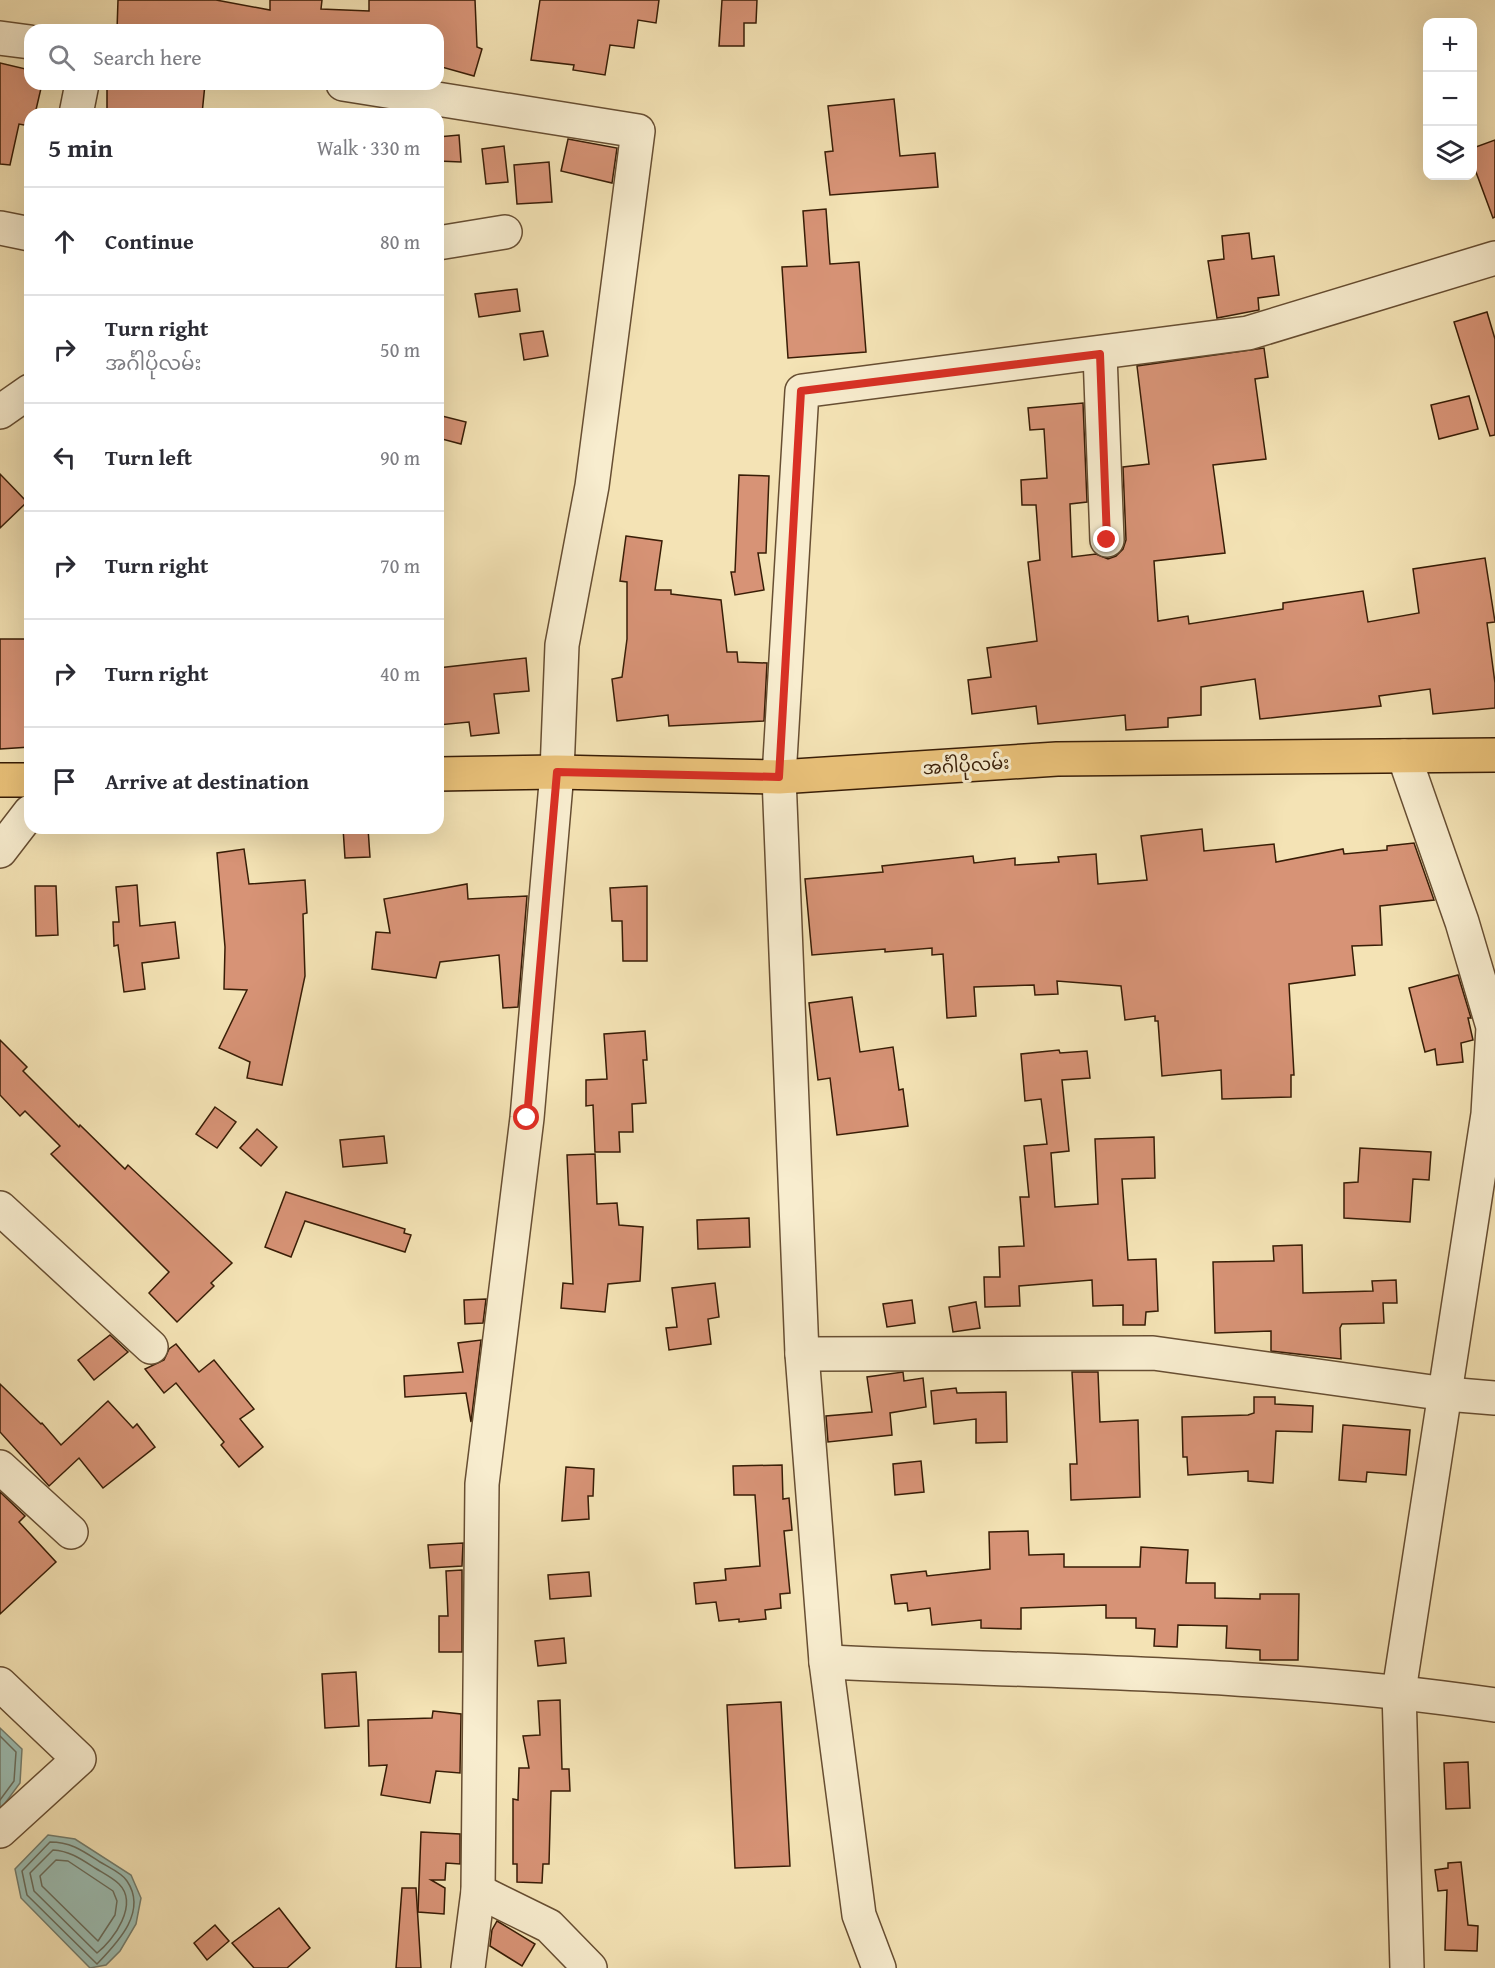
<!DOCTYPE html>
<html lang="en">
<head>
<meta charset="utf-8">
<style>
  body { margin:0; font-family:"Gentium Book Plus","Noto Sans Myanmar",serif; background:#f7f7f7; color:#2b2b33 }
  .controls { position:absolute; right:18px; top:18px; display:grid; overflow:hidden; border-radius:12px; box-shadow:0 6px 24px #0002 }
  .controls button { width:54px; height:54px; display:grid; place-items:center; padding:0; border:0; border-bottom:2px solid #e1e1e2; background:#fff; color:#2b2b33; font:30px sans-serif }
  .stop { position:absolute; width:18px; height:18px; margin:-14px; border:4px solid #d93025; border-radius:50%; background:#fff }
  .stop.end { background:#d93025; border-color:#fff; box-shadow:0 2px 6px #0008 }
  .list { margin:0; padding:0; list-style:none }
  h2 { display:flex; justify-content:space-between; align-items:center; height:78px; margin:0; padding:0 24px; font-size:26px }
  h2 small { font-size:20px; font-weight:400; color:#7c7c81 }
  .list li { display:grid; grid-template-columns:39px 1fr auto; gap:18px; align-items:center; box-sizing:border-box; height:108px; padding:0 24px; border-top:2px solid #e1e1e2 }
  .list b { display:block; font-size:22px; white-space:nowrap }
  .list p { margin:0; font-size:20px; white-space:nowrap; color:#7c7c81 }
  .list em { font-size:20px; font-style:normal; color:#7c7c81 }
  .icon { flex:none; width:33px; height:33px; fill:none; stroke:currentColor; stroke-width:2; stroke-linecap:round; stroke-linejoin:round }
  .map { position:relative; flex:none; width:1495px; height:1968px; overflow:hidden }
  .search { position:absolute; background:#fff; box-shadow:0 6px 24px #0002; left:24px; top:24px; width:420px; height:66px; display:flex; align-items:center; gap:15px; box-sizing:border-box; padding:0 21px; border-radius:18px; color:#7c7c81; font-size:22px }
  .panel { position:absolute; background:#fff; box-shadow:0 6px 24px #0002; left:24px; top:108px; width:420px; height:726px; border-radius:18px }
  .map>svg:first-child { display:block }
  .water { fill:#9cbdb2; stroke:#747d6d; stroke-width:1.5 }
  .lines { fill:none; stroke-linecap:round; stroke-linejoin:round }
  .shore { stroke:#6a6d5c; stroke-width:1.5 }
  .building { fill:#d79376; stroke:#381d06; stroke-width:1.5 }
  .street-casing { stroke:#674e32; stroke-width:36 }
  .primary-casing { stroke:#381d06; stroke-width:36 }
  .street { stroke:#f8edcf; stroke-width:33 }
  .primary { stroke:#eac27a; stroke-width:33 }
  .route { stroke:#d93025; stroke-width:8 }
  .labels { text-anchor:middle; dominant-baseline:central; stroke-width:6; stroke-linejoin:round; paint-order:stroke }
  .street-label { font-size:18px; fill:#381d06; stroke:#f8edcf }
</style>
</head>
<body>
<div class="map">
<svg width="1495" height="1968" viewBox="0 0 1495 1968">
  <rect width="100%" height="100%" fill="#f4e3b5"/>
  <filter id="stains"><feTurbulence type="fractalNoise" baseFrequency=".00333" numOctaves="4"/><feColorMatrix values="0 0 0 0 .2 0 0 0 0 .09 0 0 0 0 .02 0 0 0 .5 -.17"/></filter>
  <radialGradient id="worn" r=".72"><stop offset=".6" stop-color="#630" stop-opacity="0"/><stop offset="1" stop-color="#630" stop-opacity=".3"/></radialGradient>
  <g class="water">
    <path d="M0,1728l22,21 -2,34 -20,27z"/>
    <path d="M48,1835l27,4 56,36 10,23 -5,26 -16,27 -14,14 -16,3 -69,-70 -6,-29z"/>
  </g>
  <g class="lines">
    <g class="shore">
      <path d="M0,1736l16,16 -2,29 -14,19"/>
      <path d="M50,1842c21,0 33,9 50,20 8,5 22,11 27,19 21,31 -10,62 -30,83l-70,-69 -5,-24z"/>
      <path d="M53,1850c17,1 28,9 42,18 8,5 18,10 24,16 20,20 -5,56 -22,69l-63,-62 -4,-18z"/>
      <path d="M56,1860l12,1 45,30 4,10 -2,14 -17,26 -56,-55 -2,-10z"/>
    </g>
  </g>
  <g class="building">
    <path d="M118,0h98l54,10v-10h52l-1,9 48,2v-11h106l2,47 5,2 -8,27 -36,-10v-36h-321z"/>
    <path d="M540,0h119l-3,23 -18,-3 -4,28 -24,-3 -5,30 -32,-5 1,-5 -43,-5z"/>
    <path d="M722,0h35l-1,23h-12v23h-25z"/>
    <path d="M0,63l30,7v14h12l-7,30h-5v12l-11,-2 -9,41 -10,-1z"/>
    <path d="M107,84h98l-3,30h-95z"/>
    <path d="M894,99l6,57 35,-3 3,34 -108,8 -5,-43 8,-1 -5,-45z"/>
    <path d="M459,135l2,27 -23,-1v-24z"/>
    <path d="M568,139l49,9 -5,35 -51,-12z"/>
    <path d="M1495,140v77l-2,1 -20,-54v-16z"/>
    <path d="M504,146l4,36 -22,2 -4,-35z"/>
    <path d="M549,162l3,40 -35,2 -3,-39z"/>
    <path d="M826,209l4,55 29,-2 7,90 -78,6 -6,-91 25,-1 -4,-55z"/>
    <path d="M1249,233l3,26 22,-3 5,39 -21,3 1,12 -42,8 -9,-57 16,-2 -2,-23z"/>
    <path d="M517,289l3,22 -41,6 -4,-23z"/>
    <path d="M1487,312l8,27v96l-5,1 -36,-114z"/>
    <path d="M543,331l5,25 -24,4 -4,-26z"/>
    <path d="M1264,348l4,29 -13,2 11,80 -53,6 12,88 -71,8 4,60 30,-5 1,8 94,-15v-6l80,-12 5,31 51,-9 -6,-44 72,-11 10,64 -8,1 8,60v25l-62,6 -3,-25 -51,7 2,10 -121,13 -5,-40 -54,8v28l-33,3v9l-42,3 -1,-15 -87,9 -2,-18 -64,8 -4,-34 23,-3 -4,-29 50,-7 -9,-79 12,-2 -4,-55h-14l-1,-25 26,-2 -3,-49 -14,1 -2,-22 55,-5 4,99 -17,2 2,53 24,-3 12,5 8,-3 7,-7 3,-9 -3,-73 26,-3 -12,-98z"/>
    <path d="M1469,396l9,33 -39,10 -8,-34z"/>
    <path d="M438,415l28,7 -5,22 -23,-6z"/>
    <path d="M0,474l27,28 -27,26z"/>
    <path d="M739,475l30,1 -3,77h-8l6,37 -29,5 -4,-23h4z"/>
    <path d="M626,536l36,5 -7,49h16v4l50,6 6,52h10l1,10 29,1 -3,58 -95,5 -1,-11 -51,6 -5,-42 10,-2 5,-38v-57l-7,-1z"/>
    <path d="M0,639h30v108l-30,2z"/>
    <path d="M526,658l3,33 -35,3 5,39 -28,3 -2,-14 -31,3v-57z"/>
    <path d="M343,828h25l2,29 -25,1z"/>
    <path d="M1202,829l2,22 70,-7 2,18 67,-13 1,5 43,-4v-4l27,-3 20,57 -54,6 2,39 -30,1 3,29 -66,9 5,91h-3v22l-69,2 -1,-29 -59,6 -4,-55h-3v-5l-30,4 -4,-34 -64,-5 1,13 -23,1 -1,-10 -60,2 2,29 -29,2 -4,-64 -11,1v-7l-47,4v-3l-73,6 -7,-76 78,-7 -1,-6 91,-10 1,7 41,-5v7l44,-3 -1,-5 38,-3 2,30 49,-4 -6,-44z"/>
    <path d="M244,849l5,35 56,-4 2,33 -4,1 2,62 -23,109 -35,-7 3,-16 -31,-14 28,-58 -23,-1 1,-42 -8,-94z"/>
    <path d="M467,884l1,15 59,-3 -9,111 -15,1 -4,-53 -59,7 -4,16 -64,-9 4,-37 14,1 -6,-34z"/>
    <path d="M137,885l3,41 35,-4 4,36 -37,5 3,26 -21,3 -6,-47 -4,1 -1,-24h6l-3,-35z"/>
    <path d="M35,886h21l2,49 -22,1z"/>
    <path d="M647,886v75h-24l-1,-40h-10l-2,-33z"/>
    <path d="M1458,975l13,43h-3l5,22 -12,3 2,19 -26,3 -2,-16 -10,3 -16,-64z"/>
    <path d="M852,997l8,55 33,-5 6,43 4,-1 5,37 -71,9 -7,-57 -12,2 -9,-77z"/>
    <path d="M645,1031l2,29h-4l3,43 -14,1 1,28h-14l1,20h-25l-2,-47 -7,1v-26l21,-1 -3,-45z"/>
    <path d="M0,1040l27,27 -4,4 56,56 1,-2 45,44 3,-4 104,98 -21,20 3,3 -37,36 -28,-29 20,-21 -118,-118 9,-8 -35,-35 -5,5 -20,-21z"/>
    <path d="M1059,1050l1,3 27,-2 3,27 -28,2 7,71 -18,2 4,54 43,-3 -3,-65 59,-2 1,41 -33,1 6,81 28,-1 2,52 -12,1 -1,13h-22v-20l-30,1 -1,-26 -73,6 1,20 -35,1 -1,-30h16l-1,-30 25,-1 -4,-49h9l-5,-51 23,-2 -6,-45 -16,2 -4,-47z"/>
    <path d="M215,1107l21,15 -19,26 -21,-14z"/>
    <path d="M257,1129l20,18 -16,19 -21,-18z"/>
    <path d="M384,1136l3,27 -44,4 -3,-27z"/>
    <path d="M1360,1148l71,4 -2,28 -16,-1 -3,43 -66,-4v-35l14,-1z"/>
    <path d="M595,1154l2,50 20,-1 2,22 24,2 -3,54 -32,3 -3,28 -44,-4 2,-25 10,1 -6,-129z"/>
    <path d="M286,1192l119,37 -1,4 7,2 -6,17 -100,-31 -14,36 -26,-10z"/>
    <path d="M749,1218l1,29 -52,2 -1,-29z"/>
    <path d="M1302,1245l1,48 70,-2 -1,-10 24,-1 1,23h-14l1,20 -42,1 -2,4 1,31 -70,-8v-20l-56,2 -2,-71 61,-1 -1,-15z"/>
    <path d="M715,1283l4,34 -11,2 3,25 -42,6 -3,-22 11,-1 -5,-39z"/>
    <path d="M486,1299l-3,24 -18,1 -1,-24z"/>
    <path d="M912,1300l3,23 -28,4 -4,-23z"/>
    <path d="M976,1302l4,26 -27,4 -4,-25z"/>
    <path d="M110,1335l18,17 -34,28 -16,-20z"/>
    <path d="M481,1340l-10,82 -5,-29 -61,4 -1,-21 59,-4 -5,-29z"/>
    <path d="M176,1344l23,28 15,-12 40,49 -14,10 23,28 -24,20 -18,-22 3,-3 -48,-59 -12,10 -19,-24 19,-9 5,-11z"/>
    <path d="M903,1372l1,9 19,-3 3,29 -36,6 2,22 -64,7 -2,-26 46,-4 -5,-35z"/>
    <path d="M1072,1372h26l2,50 38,-2 2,77 -69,3 -1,-36h7z"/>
    <path d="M0,1384l41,40 1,-1 19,22 47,-44 25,27 4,-4 18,23 -52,41 -24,-30 -30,28 -49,-54z"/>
    <path d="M956,1388l1,5 49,-1 1,50 -31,1v-24l-42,5 -3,-33z"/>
    <path d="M1254,1397h21v7l38,2 -1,26 -36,-1 -3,52 -25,-2v-10l-60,4 -1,-18h-4l-1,-40 66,-2 6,-2z"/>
    <path d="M1343,1425l67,5 -4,45 -39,-3 -1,10 -27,-2z"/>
    <path d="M921,1461l3,31 -29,3 -2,-31z"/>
    <path d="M782,1465l1,34 6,-1 3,32 -8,1 6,62 -10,1 1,14 -16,2 1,9 -27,3v-3l-20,2 -3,-19 -20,2 -2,-21 32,-3 -1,-11 35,-3 -5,-71h-21l-1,-29z"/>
    <path d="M566,1467l28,2 -1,27h-5l1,23 -27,2z"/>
    <path d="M0,1492l25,24 -6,6 37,40 -56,52z"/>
    <path d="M1028,1531l1,24 35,-1v13h76l1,-20 47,3 -2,33h29v15l45,1v-5h39l-1,66h-38v-10l-34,-2 1,-22 -49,-1 -1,22 -23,-1 1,-17 -19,-1v-10h-30v-13l-85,3v21l-40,-1v-8l-49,5 -2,-17 -22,3 -1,-8 -12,1 -4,-29 35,-4 1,5 63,-7 -1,-37z"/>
    <path d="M463,1543l-1,23 -32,2 -2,-23z"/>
    <path d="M462,1570v82h-23v-36h9l-2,-45z"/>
    <path d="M589,1572l2,24 -41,3 -2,-24z"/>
    <path d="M564,1638l2,25 -28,3 -3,-25z"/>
    <path d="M356,1672l3,54 -34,2 -3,-54z"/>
    <path d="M560,1700l2,69h7l1,22h-19l-2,73h-6l-1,19 -25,-1v-18h-4v-65l5,1 1,-32h10l-6,-32 17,-1 -2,-34z"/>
    <path d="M781,1702l9,164 -55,2 -8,-163z"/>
    <path d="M433,1711l28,3 -1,59 -24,-2 -6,32 -49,-8 6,-30 -18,1 -1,-46 64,-2z"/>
    <path d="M1468,1762l2,46 -24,1 -2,-46z"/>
    <path d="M421,1832l39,2v30l-14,-1 -1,17h-14l14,8 -1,26 -26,-2z"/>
    <path d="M1461,1862l7,63 10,1 -1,25 -32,-1 2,-60 -9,1 -3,-21 13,-2v-5z"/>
    <path d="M402,1888h14l5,80h-25z"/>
    <path d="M279,1908l31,40 -23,20h-33l-22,-25z"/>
    <path d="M497,1921l38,23 -13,22 -32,-20 2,-16z"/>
    <path d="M215,1925l14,16 -22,19 -13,-17z"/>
  </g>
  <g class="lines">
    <g class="street-casing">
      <g id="street">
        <path d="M0,38l30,4"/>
        <path d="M343,84l295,47 -46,355 -30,159 -5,127 -30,346 -45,366 -4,407 -10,77"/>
        <path d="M76,114l6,-30"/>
        <path d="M0,228l30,6"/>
        <path d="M438,243l67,-11"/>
        <path d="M1100,354l7,186"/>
        <path d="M0,412l30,-21"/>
        <path d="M1404,756l58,166 31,105 -5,87 -89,577 8,277"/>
        <path d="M0,851l30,-39"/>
        <path d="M0,1208l151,139"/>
        <path d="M802,1354l351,-1 293,41 49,4"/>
        <path d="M0,1467l71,65"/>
        <path d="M826,1662c223,10 448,10 669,43"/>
        <path d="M0,1684l79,75 -79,72"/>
        <path d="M478,1891l71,35 41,42"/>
        <path d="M879,1968l-20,-53 -33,-253 -24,-308 -23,-577 23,-386 446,-58 247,-75"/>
      </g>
    </g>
    <g class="primary-casing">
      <g id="primary">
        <path d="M438,774l119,-2 222,5 278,-18 438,-4"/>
        <path d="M0,780h30"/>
      </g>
    </g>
    <use href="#street" class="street"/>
    <use href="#primary" class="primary"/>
  </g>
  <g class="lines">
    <path class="route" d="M527,1118l30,-346 222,5 22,-386 299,-37 7,186"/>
  </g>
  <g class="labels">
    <g class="street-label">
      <text transform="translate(966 765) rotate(-4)">အင်္ဂါပိုလမ်း</text>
    </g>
  </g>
  <rect width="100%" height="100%" filter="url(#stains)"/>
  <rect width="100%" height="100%" fill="url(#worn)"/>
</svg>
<div class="controls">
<button>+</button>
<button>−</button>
<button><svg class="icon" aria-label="layers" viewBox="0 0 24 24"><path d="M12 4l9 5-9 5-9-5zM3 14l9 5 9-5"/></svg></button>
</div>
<div class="stop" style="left:527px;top:1118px"></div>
<div class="stop end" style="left:1107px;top:540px"></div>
<div class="search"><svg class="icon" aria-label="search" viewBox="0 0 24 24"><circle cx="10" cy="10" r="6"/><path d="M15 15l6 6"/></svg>Search here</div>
<section class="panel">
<h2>5 min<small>Walk · 330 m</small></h2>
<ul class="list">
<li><svg class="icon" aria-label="ahead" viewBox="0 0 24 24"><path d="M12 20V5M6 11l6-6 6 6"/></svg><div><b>Continue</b></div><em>80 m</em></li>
<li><svg class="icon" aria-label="right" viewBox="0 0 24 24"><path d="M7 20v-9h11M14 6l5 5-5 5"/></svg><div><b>Turn right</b><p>အင်္ဂါပိုလမ်း</p></div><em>50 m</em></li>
<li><svg class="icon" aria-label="left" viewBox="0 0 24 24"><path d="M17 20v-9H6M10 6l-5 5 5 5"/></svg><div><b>Turn left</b></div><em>90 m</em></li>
<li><svg class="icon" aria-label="right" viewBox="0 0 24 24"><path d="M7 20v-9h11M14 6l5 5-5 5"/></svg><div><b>Turn right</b></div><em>70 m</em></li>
<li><svg class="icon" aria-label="right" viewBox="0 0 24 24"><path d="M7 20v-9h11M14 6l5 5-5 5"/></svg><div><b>Turn right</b></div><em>40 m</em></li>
<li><svg class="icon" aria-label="arrive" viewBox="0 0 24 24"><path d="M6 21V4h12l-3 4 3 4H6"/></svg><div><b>Arrive at destination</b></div></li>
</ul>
</section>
</div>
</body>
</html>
